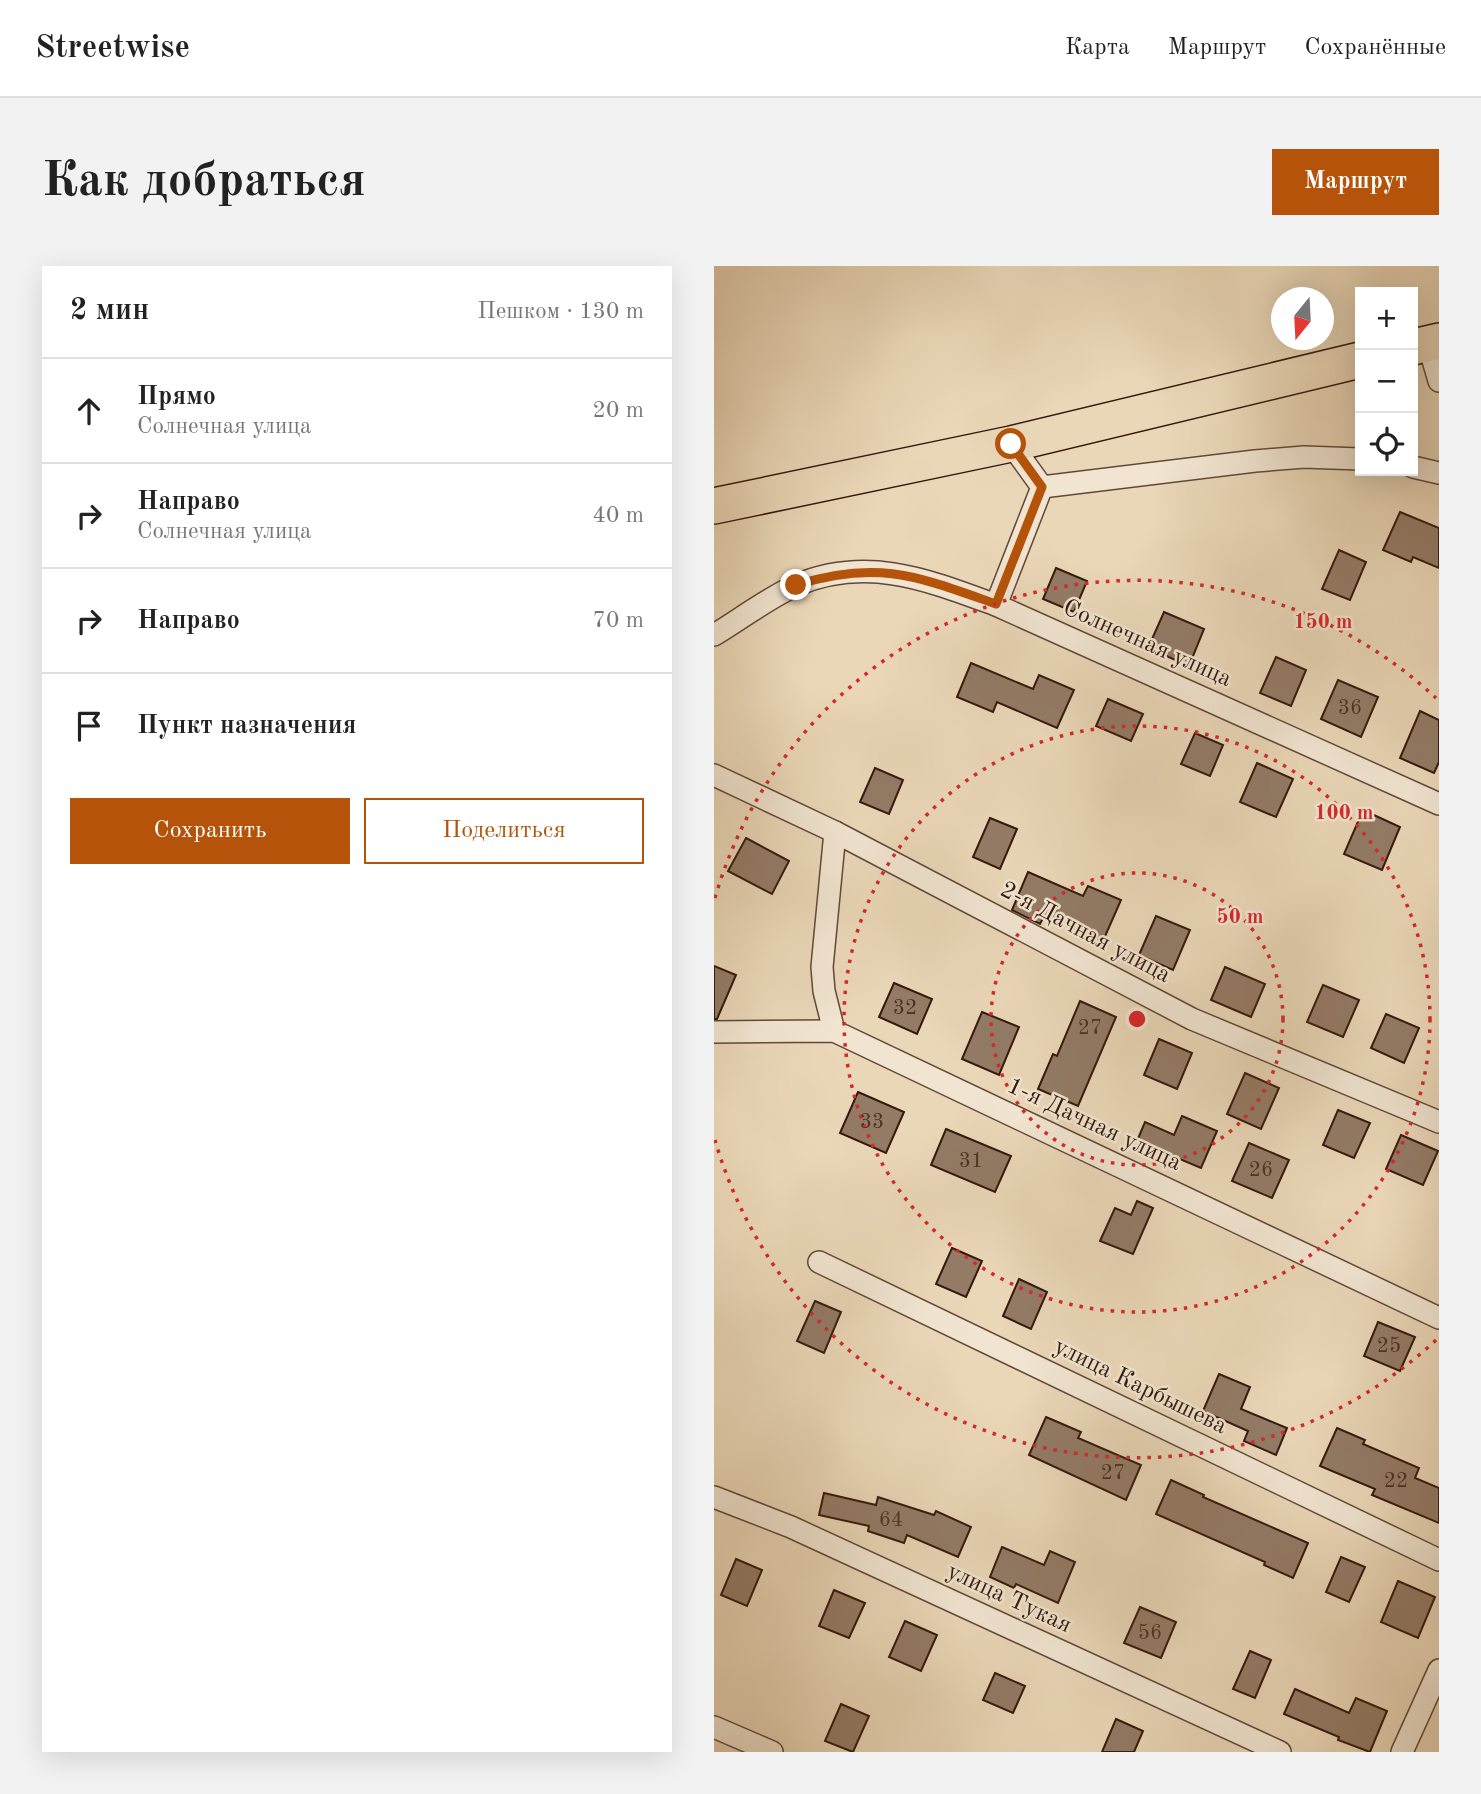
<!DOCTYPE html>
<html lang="ru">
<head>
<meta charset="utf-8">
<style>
  body { margin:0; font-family:"Old Standard TT",serif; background:#f2f2f2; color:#222 }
  .controls { position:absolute; right:21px; top:21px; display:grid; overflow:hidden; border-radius:0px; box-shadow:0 7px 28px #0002 }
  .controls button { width:63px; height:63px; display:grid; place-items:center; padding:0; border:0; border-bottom:2px solid #e0e0e0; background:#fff; color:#222; font:35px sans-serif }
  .compass { position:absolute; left:557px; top:21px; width:63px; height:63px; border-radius:50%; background:#fff; box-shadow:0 7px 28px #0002; rotate:198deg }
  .stop { position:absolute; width:21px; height:21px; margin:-16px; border:5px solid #b45309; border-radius:50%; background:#fff }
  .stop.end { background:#b45309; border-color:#fff; box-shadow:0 2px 7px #0008 }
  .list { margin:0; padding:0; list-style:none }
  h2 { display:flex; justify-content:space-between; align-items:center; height:91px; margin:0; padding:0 28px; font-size:30px }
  h2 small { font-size:23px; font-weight:400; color:#767676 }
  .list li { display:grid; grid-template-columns:46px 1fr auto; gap:21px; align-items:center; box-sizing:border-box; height:105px; padding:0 28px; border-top:2px solid #e0e0e0 }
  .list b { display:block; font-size:26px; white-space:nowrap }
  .list p { margin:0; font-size:23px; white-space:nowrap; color:#767676 }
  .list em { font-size:23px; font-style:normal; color:#767676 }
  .actions { display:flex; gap:14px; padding:21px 28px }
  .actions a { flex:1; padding:16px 0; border:2px solid #b45309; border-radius:0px; text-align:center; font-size:24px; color:#b45309 }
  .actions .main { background:#b45309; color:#fff }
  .icon { flex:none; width:38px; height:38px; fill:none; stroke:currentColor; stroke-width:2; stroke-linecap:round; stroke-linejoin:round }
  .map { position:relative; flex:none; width:725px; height:1486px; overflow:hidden; border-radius:0px }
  header { display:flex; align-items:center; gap:42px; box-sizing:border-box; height:98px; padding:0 35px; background:#fff; border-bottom:2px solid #e0e0e0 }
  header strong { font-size:33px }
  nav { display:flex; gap:38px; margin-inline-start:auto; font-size:24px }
  .intro { display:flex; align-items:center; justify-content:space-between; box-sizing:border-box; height:168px; padding:0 42px }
  h1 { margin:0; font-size:49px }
  .button { padding:18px 32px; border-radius:0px; background:#b45309; color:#fff; font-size:24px; font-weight:700 }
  main { display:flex; gap:42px; padding:0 42px }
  aside { flex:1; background:#fff; border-radius:0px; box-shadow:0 7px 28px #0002 }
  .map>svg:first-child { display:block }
  .building { fill:#937b66; stroke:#35180d; stroke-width:2 }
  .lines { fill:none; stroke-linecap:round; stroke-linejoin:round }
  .street-casing { stroke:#624838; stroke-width:24 }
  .primary-casing { stroke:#35180d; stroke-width:38 }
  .street { stroke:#f1e5d1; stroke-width:21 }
  .primary { stroke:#ead7b8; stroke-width:35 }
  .route { stroke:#b45309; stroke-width:9 }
  .ring { fill:none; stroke:#d62828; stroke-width:3.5; stroke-dasharray:3.5 7 }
  .labels { text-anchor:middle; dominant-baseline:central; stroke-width:5; stroke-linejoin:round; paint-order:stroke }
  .number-label { font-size:21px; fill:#4c3123 }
  .street-label { font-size:24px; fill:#35180d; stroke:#f1e5d1 }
  .centre { fill:#d62828; stroke:#f1e5d1; stroke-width:3.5 }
  .ring-label { font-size:21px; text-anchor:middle; font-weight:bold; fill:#d62828; stroke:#f1e5d1; stroke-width:5; stroke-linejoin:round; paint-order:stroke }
</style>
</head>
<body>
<header>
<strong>Streetwise</strong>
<nav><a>Карта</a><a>Маршрут</a><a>Сохранённые</a></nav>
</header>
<div class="intro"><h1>Как добраться</h1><a class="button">Маршрут</a></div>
<main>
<aside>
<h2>2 мин<small>Пешком · 130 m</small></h2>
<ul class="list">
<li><svg class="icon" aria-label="ahead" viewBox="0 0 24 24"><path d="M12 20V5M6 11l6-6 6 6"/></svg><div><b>Прямо</b><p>Солнечная улица</p></div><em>20 m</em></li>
<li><svg class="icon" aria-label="right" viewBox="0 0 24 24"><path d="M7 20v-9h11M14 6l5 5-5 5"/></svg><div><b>Направо</b><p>Солнечная улица</p></div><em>40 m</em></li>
<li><svg class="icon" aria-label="right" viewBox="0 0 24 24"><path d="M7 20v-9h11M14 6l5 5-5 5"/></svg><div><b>Направо</b></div><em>70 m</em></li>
<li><svg class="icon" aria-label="arrive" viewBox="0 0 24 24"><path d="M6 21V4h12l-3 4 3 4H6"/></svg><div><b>Пункт назначения</b></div></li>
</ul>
<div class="actions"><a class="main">Сохранить</a><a>Поделиться</a></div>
</aside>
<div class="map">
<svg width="725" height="1486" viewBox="0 0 725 1486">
  <rect width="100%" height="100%" fill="#ead7b8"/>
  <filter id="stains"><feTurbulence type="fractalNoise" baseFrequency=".00286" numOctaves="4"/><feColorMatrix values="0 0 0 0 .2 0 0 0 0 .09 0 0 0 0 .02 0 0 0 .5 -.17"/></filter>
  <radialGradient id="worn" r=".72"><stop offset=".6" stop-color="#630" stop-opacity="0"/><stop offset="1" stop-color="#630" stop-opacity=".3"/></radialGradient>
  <g class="building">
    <path d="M686,246l39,16v40l-26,-11 -2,5 -28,-12z"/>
    <path d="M625,284l27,12 -16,38 -28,-11z"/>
    <path d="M342,302l31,13 -13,31 -31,-13z"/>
    <path d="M450,346l40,17 -15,37 -41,-18z"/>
    <path d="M562,391l30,13 -15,36 -31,-13z"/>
    <path d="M257,397l62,26 6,-14 35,15 -17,38 -60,-26 -4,10 -36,-15z"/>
    <path d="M624,414l40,17 -17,40 -40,-18z"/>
    <path d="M394,433l35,15 -12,27 -35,-15z"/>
    <path d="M706,445l19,9v42l-5,11 -34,-15z"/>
    <path d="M481,467l28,12 -13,31 -29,-12z"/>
    <path d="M543,497l36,16 -17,38 -36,-15z"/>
    <path d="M161,502l28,12 -14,34 -29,-12z"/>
    <path d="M649,544l37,17 -18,43 -38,-16z"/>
    <path d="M276,552l27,11 -17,40 -27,-12z"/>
    <path d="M32,572l43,23 -17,33 -44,-23z"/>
    <path d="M314,606l55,24 5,-10 33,14 -18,41 -59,-25 -4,8 -28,-14z"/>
    <path d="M442,650l34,14 -17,40 -34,-15z"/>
    <path d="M0,700l22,9 -19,44h-3z"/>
    <path d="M511,701l40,17 -14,33 -40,-17z"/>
    <path d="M180,717l38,16 -15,35 -38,-17z"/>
    <path d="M609,719l36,15 -16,37 -36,-15z"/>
    <path d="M366,735l36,16 -38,89 -40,-17 15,-35 4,2z"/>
    <path d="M268,746l37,15 -20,48 -37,-16z"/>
    <path d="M672,748l33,14 -15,35 -33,-15z"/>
    <path d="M445,773l33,14 -15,36 -33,-14z"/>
    <path d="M531,807l34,15 -18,41 -34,-15z"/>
    <path d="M144,826l46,20 -18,41 -46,-20z"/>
    <path d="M624,844l32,13 -16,35 -31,-13z"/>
    <path d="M468,850l35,15 -16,37 -64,-27 8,-19 29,13z"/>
    <path d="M232,863l65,27 -16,36 -64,-27z"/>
    <path d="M687,869l37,16 -15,34 -37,-16z"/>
    <path d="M535,877l40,17 -17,38 -40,-17z"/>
    <path d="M423,935l16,7 -20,46 -33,-13 15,-33 16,7z"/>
    <path d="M238,982l30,13 -16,36 -30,-13z"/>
    <path d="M305,1013l28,13 -16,37 -28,-13z"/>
    <path d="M101,1035l26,11 -17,41 -27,-12z"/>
    <path d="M664,1056l37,15 -15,34 -36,-15z"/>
    <path d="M505,1108l31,13 -9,22 46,19 -11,27 -32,-14 4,-10 -45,-20z"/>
    <path d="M332,1151l35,15 -3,6 63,27 -15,35 -97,-45z"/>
    <path d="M623,1162l28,12 -2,4 56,24 -4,10 24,10v35l-67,-28 3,-6 -55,-23z"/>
    <path d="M457,1214l33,15 -1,2 105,46 -15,35 -29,-13 1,-3 -109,-48z"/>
    <path d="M110,1227l52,12 2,-8 56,18 2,-4 35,16 -13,30 -51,-22 -3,8 -36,-12 1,-5 -50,-11z"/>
    <path d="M288,1281l42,18 6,-14 25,11 -17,41 -42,-19 -2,4 -24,-11z"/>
    <path d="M627,1291l24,10 -16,35 -23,-10z"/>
    <path d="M22,1293l26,11 -15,36 -26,-11z"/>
    <path d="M684,1315l37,16 -17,41 -37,-16z"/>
    <path d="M120,1324l31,13 -16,35 -30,-12z"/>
    <path d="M426,1341l36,15 -15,36 -37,-15z"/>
    <path d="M191,1355l32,14 -16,36 -32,-14z"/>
    <path d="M536,1385l21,9 -16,38 -22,-9z"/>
    <path d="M281,1407l30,13 -12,27 -30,-13z"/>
    <path d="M581,1423l54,24 7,-15 31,13 -17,41 -32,-12 1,-3 -55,-23z"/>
    <path d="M127,1438l28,12 -16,36 -28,-11z"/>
    <path d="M402,1453l27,12 -9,21h-32z"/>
  </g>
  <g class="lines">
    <g class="street-casing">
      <g id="street">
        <path d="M714,77l11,38"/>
        <path d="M297,178l31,43 -46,118 443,199"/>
        <path d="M699,201l26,6"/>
        <path d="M328,221l213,-26 49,-4 56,2"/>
        <path d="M0,369c25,-15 57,-39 83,-50 71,-30 133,-4 199,20"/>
        <path d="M0,509l121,57 357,187 247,103"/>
        <path d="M120,765l-10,-40 -2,-24 13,-135"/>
        <path d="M0,766l120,-1 605,287"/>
        <path d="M105,996l620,298"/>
        <path d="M0,1231l77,30 489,225"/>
        <path d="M0,1461l58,25"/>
        <path d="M688,1486l37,-82"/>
      </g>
    </g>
    <g class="primary-casing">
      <g id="primary">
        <path d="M699,81l26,-6"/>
        <path d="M0,240l297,-62 349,-84"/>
      </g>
    </g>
    <use href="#street" class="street"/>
    <use href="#primary" class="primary"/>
  </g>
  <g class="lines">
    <path class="route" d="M82,319c83,-26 123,-8 200,19l46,-117 -31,-43"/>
  </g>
  <g class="ring">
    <circle cx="423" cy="753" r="146"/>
    <circle cx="423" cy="753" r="293"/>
    <path d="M722 1074A439 439 0 0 1 1 874M1 632A439 439 0 0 1 722 432"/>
  </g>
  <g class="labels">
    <g class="number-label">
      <text x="636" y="442">36</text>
      <text x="191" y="742">32</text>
      <text x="376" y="762">27</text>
      <text x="158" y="856">33</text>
      <text x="257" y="895">31</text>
      <text x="547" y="904">26</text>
      <text x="675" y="1080">25</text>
      <text x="399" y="1207">27</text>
      <text x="682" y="1215">22</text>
      <text x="177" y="1254">64</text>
      <text x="436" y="1367">56</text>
    </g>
    <g class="street-label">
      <text transform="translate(433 378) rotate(24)">Солнечная улица</text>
      <text transform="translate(371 667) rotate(28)">2-я Дачная улица</text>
      <text transform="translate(380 859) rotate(25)">1-я Дачная улица</text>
      <text transform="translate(426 1121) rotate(26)">улица Карбышева</text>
      <text transform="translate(295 1333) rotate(25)">улица Тукая</text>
    </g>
  </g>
  <circle cx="423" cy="753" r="10" class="centre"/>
  <g class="ring-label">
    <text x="609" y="362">150 m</text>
    <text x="630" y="553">100 m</text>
    <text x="526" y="657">50 m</text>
  </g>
  <rect width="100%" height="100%" filter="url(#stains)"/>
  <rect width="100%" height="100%" fill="url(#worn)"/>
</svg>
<div class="controls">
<button>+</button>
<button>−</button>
<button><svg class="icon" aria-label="locate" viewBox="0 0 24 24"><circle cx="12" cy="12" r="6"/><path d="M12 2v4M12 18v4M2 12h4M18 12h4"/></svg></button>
</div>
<svg class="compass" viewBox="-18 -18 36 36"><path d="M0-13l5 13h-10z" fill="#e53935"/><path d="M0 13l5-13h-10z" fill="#767676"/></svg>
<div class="stop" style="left:297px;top:178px"></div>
<div class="stop end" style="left:82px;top:319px"></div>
</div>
</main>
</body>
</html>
